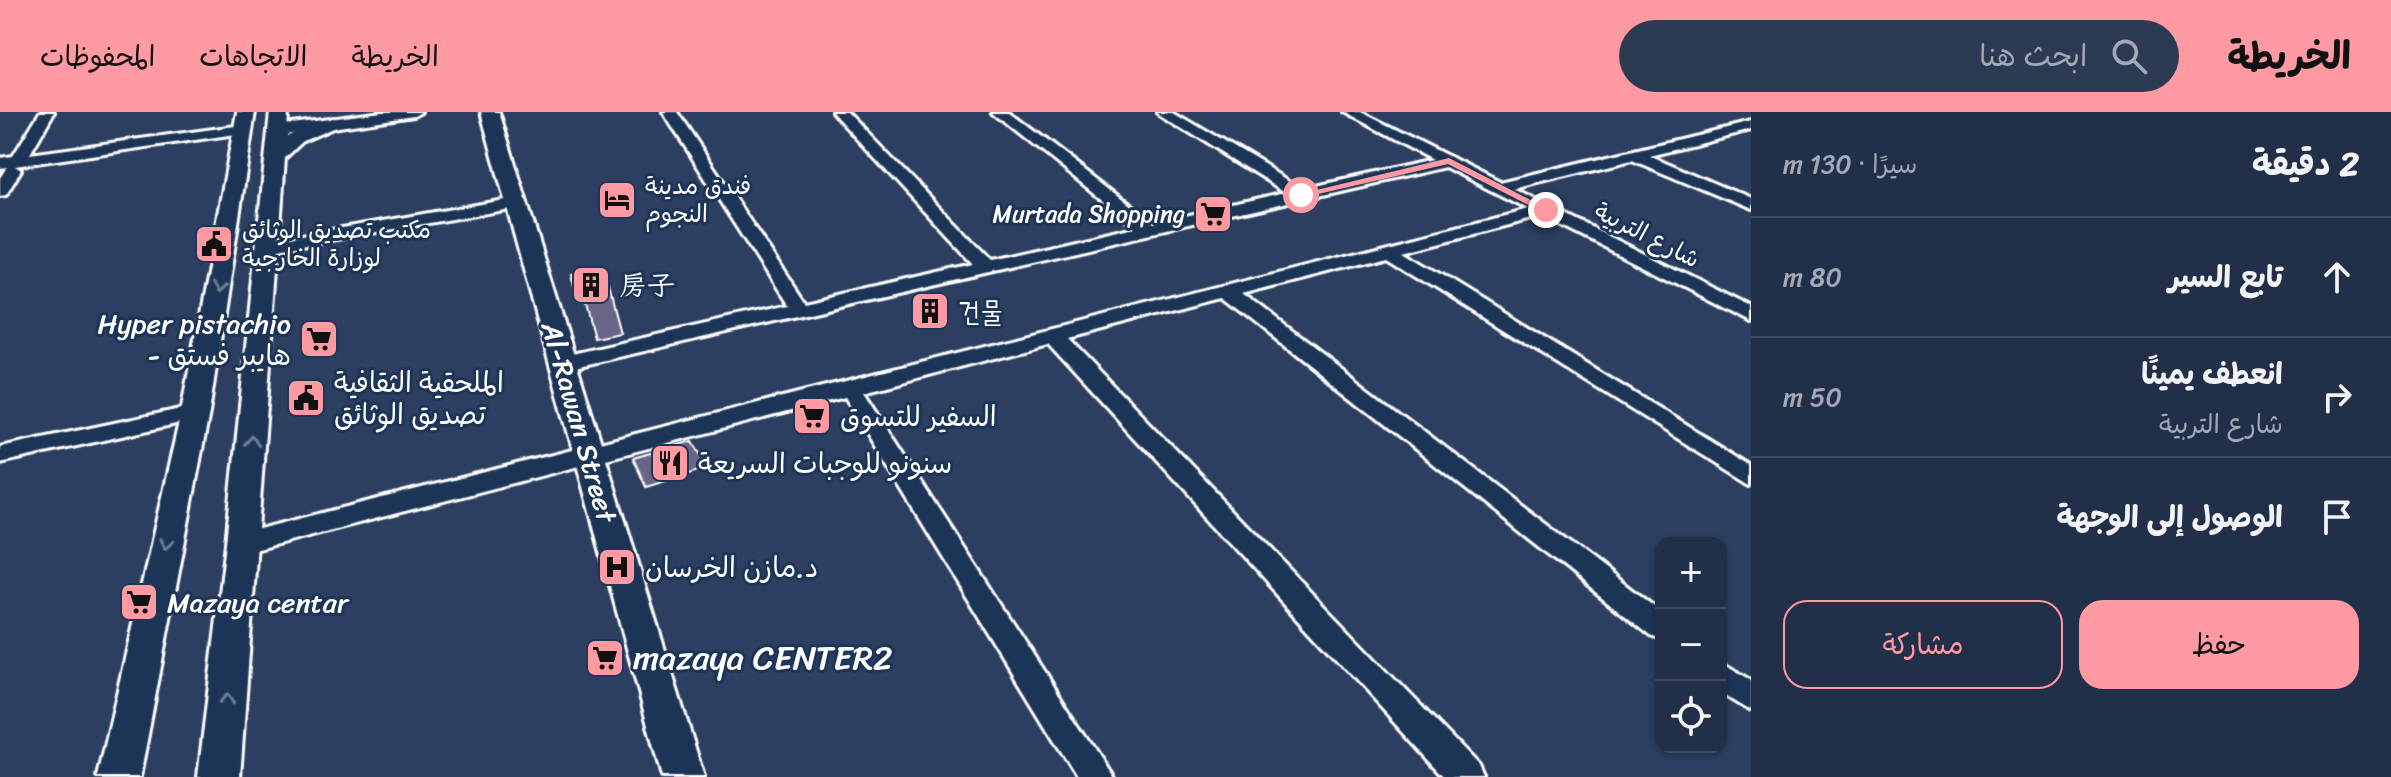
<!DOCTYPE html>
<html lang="ar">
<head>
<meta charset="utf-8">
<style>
  body { margin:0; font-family:Sriracha,"Playpen Sans Arabic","LXGW WenKai TC","Poor Story",sans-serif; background:#2d3b52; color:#f1f3f6; direction:rtl }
  .controls { position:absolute; right:24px; bottom:24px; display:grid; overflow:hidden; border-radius:16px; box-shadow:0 2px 6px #0004 }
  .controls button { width:72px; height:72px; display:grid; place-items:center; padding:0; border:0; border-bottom:2px solid #3e4a60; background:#212f48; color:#f1f3f6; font:40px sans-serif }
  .stop { position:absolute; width:24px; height:24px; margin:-18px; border:6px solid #ff9aa2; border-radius:50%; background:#fff }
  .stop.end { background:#ff9aa2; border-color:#fff; box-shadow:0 2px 8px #0008 }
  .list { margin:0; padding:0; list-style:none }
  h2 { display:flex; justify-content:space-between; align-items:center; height:104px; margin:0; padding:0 32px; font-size:34px }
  h2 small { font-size:26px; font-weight:400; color:#a2a9b4 }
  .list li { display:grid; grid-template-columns:52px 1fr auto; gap:24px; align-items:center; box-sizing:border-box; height:120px; padding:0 32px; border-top:2px solid #3e4a60 }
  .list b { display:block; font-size:30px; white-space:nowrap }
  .list p { margin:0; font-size:26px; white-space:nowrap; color:#a2a9b4 }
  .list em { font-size:26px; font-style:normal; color:#a2a9b4 }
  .actions { display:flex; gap:16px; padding:24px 32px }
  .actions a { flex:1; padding:18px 0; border:2px solid #ff9aa2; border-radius:24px; text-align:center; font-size:28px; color:#ff9aa2 }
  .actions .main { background:#ff9aa2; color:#111 }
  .icon { flex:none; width:44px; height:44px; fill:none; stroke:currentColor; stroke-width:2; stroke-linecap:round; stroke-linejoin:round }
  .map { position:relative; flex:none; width:1751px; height:665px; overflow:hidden; direction:ltr }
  header { display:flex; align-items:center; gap:48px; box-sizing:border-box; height:112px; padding:0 40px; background:#ff9aa2; color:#111 }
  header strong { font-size:38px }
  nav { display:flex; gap:44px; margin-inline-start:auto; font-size:28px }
  .search { width:560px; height:72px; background:#2d3b52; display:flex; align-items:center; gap:20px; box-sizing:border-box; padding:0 28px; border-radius:44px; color:#a2a9b4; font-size:30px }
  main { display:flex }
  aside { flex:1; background:#212f48 }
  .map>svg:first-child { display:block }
  .building { fill:#676586; stroke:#fff; stroke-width:2 }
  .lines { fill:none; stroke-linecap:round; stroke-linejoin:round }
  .minor-casing { stroke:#fff; stroke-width:6 }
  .major-casing { stroke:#fff; stroke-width:6 }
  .minor { fill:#1d3557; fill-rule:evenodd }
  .major { fill:#1d3557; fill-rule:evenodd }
  .oneway { stroke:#6c7c92 }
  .route { fill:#ff9aa2 }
  .labels { text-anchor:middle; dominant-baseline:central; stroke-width:6; stroke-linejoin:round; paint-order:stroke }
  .far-poi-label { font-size:24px; fill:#fff; stroke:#1d3557; text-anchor:start }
  .far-street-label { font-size:24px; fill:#fff; stroke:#1d3557 }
  .poi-label { font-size:28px; fill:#fff; stroke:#1d3557; text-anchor:start }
  .street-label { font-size:28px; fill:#fff; stroke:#1d3557 }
  .near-poi-label { font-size:34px; fill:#fff; stroke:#1d3557; text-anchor:start }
</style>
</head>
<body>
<header>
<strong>الخريطة</strong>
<div class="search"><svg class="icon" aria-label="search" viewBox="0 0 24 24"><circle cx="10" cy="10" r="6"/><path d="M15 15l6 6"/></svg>ابحث هنا</div>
<nav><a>الخريطة</a><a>الاتجاهات</a><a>المحفوظات</a></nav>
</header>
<main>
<aside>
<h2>2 دقيقة<small>سيرًا · 130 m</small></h2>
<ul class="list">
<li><svg class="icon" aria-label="ahead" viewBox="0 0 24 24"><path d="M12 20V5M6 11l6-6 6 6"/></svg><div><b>تابع السير</b></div><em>80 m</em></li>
<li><svg class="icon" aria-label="right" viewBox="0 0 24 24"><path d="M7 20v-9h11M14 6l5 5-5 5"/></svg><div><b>انعطف يمينًا</b><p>شارع التربية</p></div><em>50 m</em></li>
<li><svg class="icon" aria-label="arrive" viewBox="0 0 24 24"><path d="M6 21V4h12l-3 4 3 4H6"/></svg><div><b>الوصول إلى الوجهة</b></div></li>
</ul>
<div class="actions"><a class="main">حفظ</a><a>مشاركة</a></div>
</aside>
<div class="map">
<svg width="1751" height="665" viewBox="0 0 1751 665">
  <rect width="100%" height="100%" fill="#2c3f60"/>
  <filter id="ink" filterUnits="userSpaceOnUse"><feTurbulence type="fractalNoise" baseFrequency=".0125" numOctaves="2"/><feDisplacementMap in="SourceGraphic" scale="16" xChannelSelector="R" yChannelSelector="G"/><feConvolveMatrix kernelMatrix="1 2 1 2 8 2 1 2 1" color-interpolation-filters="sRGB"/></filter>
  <g filter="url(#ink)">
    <g class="building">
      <path d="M603,157l17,64 -26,5 -10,-37 -6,1 -7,-28z"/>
      <path d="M693,329l15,27 -62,19 -13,-29z"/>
    </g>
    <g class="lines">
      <g class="minor-casing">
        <g id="minor">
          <path d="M40,0h14l-24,42 213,-29 7,4 -7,4 -228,33 6,4 -15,25 -6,1v-18l7,-11 -7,1v-10l13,-2z"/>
          <path d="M382,0h39l-7,4 -137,20 -8,-5 8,-5z"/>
          <path d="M663,0h14l127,190 169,-38 -141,-152h15l143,148 146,-33 -143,-115h16l144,111 133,-30 -129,-81h17l129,77 129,-29 -90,-48h18l140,70 251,-60v8l-102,25 102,44v11l-119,-50 -118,29 237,118v14l-209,-105 -138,36 347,213v19l-365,-227 -142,37 417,318v28l-10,-4 -426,-338 -158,41 412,427 5,11h-39l-397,-433 -184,48 249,385h-36l-232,-380 -602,156 -9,-3 -4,-7 4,-7 9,-3 1285,-324 -83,-42 -883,203 -8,-2 -3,-5 3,-5 233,-52z"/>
          <path d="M516,86l9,5 -3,4 -255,44 -9,-5 9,-5z"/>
          <path d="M195,294l8,2 4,5 -4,5 -203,45v-16z"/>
          <path d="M1721,550l30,18v31l-30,-18z"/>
        </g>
      </g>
      <g class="major-casing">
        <g id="major">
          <path d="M237,0h18l-46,301 -69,364h-42l83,-364z"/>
          <path d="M270,0h18l-1,24 46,-18 9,6 -39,17 -18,17 -45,619h-42l28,-234z"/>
          <path d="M481,0h18l205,665h-42z"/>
        </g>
      </g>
      <use href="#minor" class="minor"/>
      <use href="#major" class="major"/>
    </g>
    <defs><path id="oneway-chevron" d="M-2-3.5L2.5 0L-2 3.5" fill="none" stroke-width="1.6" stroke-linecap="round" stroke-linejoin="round" transform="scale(2)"/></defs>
    <g class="oneway">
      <use href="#oneway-chevron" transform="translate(217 177) rotate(100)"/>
      <use href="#oneway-chevron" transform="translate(252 329) rotate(-85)"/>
      <use href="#oneway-chevron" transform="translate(166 432) rotate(101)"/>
      <use href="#oneway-chevron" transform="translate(227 587) rotate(-84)"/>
    </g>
  </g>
  <path class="route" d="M1449,46l101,52 -8,2 -94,-48 -147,34 -5,-3z"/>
  <defs>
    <g id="hotel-square" transform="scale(2)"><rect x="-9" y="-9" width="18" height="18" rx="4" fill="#ff9aa2" stroke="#1d3557"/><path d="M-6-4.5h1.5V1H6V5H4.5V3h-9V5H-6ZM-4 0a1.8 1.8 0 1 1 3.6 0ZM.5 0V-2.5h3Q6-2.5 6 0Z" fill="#111"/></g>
    <g id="supermarket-square" transform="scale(2)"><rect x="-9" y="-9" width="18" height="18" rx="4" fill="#ff9aa2" stroke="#1d3557"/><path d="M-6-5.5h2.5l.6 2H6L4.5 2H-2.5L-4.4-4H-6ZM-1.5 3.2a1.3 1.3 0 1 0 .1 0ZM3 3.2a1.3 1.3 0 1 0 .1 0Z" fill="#111"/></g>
    <g id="civic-square" transform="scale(2)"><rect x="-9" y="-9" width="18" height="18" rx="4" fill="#ff9aa2" stroke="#1d3557"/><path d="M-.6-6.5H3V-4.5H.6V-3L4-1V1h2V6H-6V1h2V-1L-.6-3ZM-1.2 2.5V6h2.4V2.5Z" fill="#111"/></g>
    <g id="building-square" transform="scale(2)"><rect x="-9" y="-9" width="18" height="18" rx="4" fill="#ff9aa2" stroke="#1d3557"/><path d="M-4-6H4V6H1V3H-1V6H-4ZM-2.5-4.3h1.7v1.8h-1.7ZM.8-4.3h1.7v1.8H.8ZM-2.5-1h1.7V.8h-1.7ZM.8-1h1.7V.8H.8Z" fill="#111"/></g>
    <g id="restaurant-square" transform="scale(2)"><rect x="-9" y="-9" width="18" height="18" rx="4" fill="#ff9aa2" stroke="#1d3557"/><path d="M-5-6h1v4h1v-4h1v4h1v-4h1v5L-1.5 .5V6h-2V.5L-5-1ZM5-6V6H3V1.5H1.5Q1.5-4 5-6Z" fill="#111"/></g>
    <g id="hospital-square" transform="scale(2)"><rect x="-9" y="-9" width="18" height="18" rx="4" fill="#ff9aa2" stroke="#1d3557"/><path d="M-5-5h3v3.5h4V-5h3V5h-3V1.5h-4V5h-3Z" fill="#111"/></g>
  </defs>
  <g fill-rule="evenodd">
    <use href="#hotel-square" x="617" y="88"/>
    <use href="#supermarket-square" x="1213" y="102"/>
    <use href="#civic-square" x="214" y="132"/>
    <use href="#building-square" x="591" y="173"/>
    <use href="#building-square" x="930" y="199"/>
    <use href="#supermarket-square" x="319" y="227"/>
    <use href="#civic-square" x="306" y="286"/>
    <use href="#supermarket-square" x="812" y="304"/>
    <use href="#restaurant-square" x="670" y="351"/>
    <use href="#hospital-square" x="617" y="455"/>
    <use href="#supermarket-square" x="139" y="490"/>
    <use href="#supermarket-square" x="605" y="546"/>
  </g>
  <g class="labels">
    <g class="far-poi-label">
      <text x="645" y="74">فندق مدينة<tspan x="645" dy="28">النجوم</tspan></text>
      <text x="1185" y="102" text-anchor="end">Murtada Shopping</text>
      <text x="242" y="118">مكتب تصديق الوثائق<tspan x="242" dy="28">لوزارة الخارجية</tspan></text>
    </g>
    <g class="far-street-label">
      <text transform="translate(1647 123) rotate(27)">شارع التربية</text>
    </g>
    <g class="poi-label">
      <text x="619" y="173">房子</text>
      <text x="958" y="199">건물</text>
      <text x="291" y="211" text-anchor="end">Hyper pistachio<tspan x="291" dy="32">- هايبر فستق</tspan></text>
      <text x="334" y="270">الملحقية الثقافية<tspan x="334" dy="32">تصديق الوثائق</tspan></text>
      <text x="840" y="304">السفير للتسوق</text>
      <text x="698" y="351">سنونو للوجبات السريعة</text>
      <text x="645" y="455">د.مازن الخرسان</text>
      <text x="167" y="490">Mazaya centar</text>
    </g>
    <g class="street-label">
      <text transform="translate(579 310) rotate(74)">Al-Rawan Street</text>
    </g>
    <g class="near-poi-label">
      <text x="633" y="546">mazaya CENTER2</text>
    </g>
  </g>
</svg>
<div class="controls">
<button>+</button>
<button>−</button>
<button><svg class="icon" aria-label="locate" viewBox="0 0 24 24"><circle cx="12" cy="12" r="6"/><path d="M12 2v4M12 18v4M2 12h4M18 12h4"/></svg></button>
</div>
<div class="stop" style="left:1301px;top:83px"></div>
<div class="stop end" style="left:1546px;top:98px"></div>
</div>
</main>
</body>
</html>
